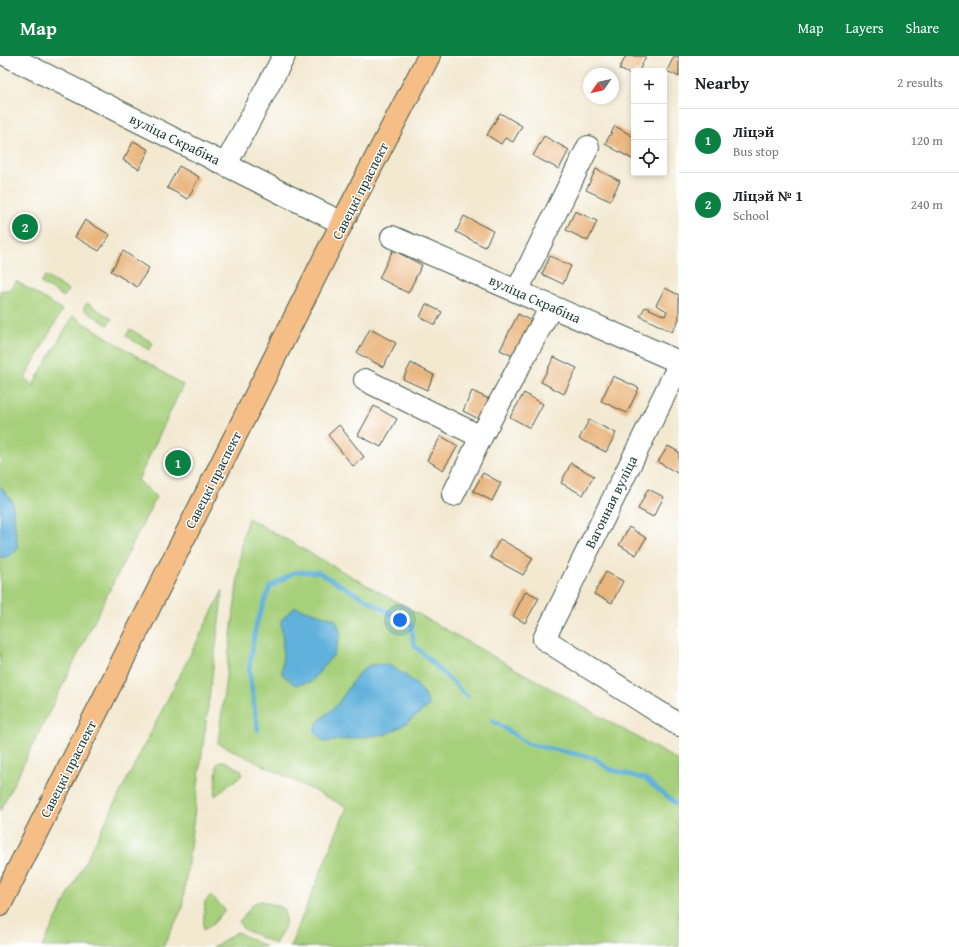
<!DOCTYPE html>
<html lang="en">
<head>
<meta charset="utf-8">
<style>
  body { margin:0; font-family:"Gentium Book Plus",serif; background:#f2f2f2; color:#202124 }
  .controls { position:absolute; right:12px; top:12px; display:grid; overflow:hidden; border-radius:4px; box-shadow:0 2px 6px #0003 }
  .controls button { width:36px; height:36px; display:grid; place-items:center; padding:0; border:0; border-bottom:1px solid #e0e0e0; background:#fff; color:#202124; font:20px sans-serif }
  .compass { position:absolute; left:583px; top:12px; width:36px; height:36px; border-radius:50%; background:#fff; box-shadow:0 2px 6px #0003; rotate:236deg }
  .you { position:absolute; left:400px; top:564px; width:14px; height:14px; margin:-10px; border:3px solid #fff; border-radius:50%; background:#1a73e8; box-shadow:0 0 0 6px #1a73e833 }
  .badge { display:grid; place-items:center; width:26px; height:26px; border-radius:50%; background:#0b8043; color:#fff; font-size:13px; font-weight:700 }
  .pin { position:absolute; translate:-50% -50%; border:2px solid #fff; box-shadow:0 1px 4px #0006 }
  .list { margin:0; padding:0; list-style:none }
  h2 { display:flex; justify-content:space-between; align-items:center; height:52px; margin:0; padding:0 16px; font-size:17px }
  h2 small { font-size:13px; font-weight:400; color:#757577 }
  .list li { display:grid; grid-template-columns:26px 1fr auto; gap:12px; align-items:center; box-sizing:border-box; height:64px; padding:0 16px; border-top:1px solid #e0e0e0 }
  .list b { display:block; font-size:15px; white-space:nowrap }
  .list p { margin:0; font-size:13px; white-space:nowrap; color:#757577 }
  .list em { font-size:13px; font-style:normal; color:#757577 }
  .icon { flex:none; width:22px; height:22px; fill:none; stroke:currentColor; stroke-width:2; stroke-linecap:round; stroke-linejoin:round }
  .map { position:relative; flex:none; width:679px; height:891px; overflow:hidden }
  header { display:flex; align-items:center; gap:24px; box-sizing:border-box; height:56px; padding:0 20px; background:#0b8043; color:#fff }
  header strong { font-size:19px }
  nav { display:flex; gap:22px; margin-inline-start:auto; font-size:14px }
  main { display:flex }
  aside { flex:1; background:#fff }
  .map>svg:first-child { display:block }
  .green { fill:#a7d07b; stroke:#638658 }
  .water { fill:#61b1db; stroke:#407788 }
  .lines { fill:none; stroke-linecap:round; stroke-linejoin:round }
  .stream { stroke:#61b1db; stroke-width:4.5 }
  .building { fill:#eab67f }
  .minor-casing { stroke:#3f574c; stroke-width:24 }
  .major-casing { stroke:#3f574c; stroke-width:24 }
  .minor { stroke:#fff; stroke-width:22 }
  .major { stroke:#f6be87; stroke-width:22 }
  .labels { text-anchor:middle; dominant-baseline:central; stroke-width:3; stroke-linejoin:round; paint-order:stroke }
  .street-label { font-size:14px; fill:#1f3d34; stroke:#fff }
</style>
</head>
<body>
<header>
<strong>Map</strong>
<nav><a>Map</a><a>Layers</a><a>Share</a></nav>
</header>
<main>
<div class="map">
<svg width="679" height="891" viewBox="0 0 679 891">
  <rect width="100%" height="100%" fill="#fff"/>
  <filter id="ink" filterUnits="userSpaceOnUse"><feTurbulence type="fractalNoise" baseFrequency=".025" numOctaves="2"/><feDisplacementMap in="SourceGraphic" scale="8" xChannelSelector="R" yChannelSelector="G"/><feConvolveMatrix kernelMatrix="1 2 1 2 8 2 1 2 1" color-interpolation-filters="sRGB"/></filter>
  <filter id="wash" filterUnits="userSpaceOnUse"><feTurbulence type="fractalNoise" baseFrequency=".012" numOctaves="4" result="noise"/><feDisplacementMap in="SourceGraphic" scale="16" xChannelSelector="R" yChannelSelector="G"/><feGaussianBlur stdDeviation="0.9" result="paint"/><feColorMatrix in="noise" values="0 0 0 0 0 0 0 0 0 0 0 0 0 0 0 0 0 1.4 0 .05"/><feComposite in="paint" operator="in"/></filter>
  <g filter="url(#wash)">
    <rect width="100%" height="100%" fill="#f3e9d1"/>
    <g class="green">
      <path d="M45,220l23,14 -4,7 -23,-14z"/>
      <path d="M16,225l46,29 -37,68 10,9 -1,-4 39,-67 110,69 -45,95 18,17 -156,314v-253l9,-2 3,-55 -12,-15v-195l11,-2z"/>
      <path d="M87,247l25,16 -4,6 -25,-16z"/>
      <path d="M130,273l23,14 -4,7 -23,-14z"/>
      <path d="M248,462l431,243v186h-217l-5,-2 -6,2h-161l57,-140 -129,-64 25,-207z"/>
      <path d="M223,534l-41,319 -19,38h-121z"/>
      <path d="M220,705h4l17,9 1,5 -27,21 2,-32z"/>
      <path d="M211,839l14,15 -13,15 -9,5 2,-29z"/>
      <path d="M262,845l21,7c6,16 0,22 -8,36l-32,-15 -4,-7 15,-19z"/>
      <path d="M237,876l29,15h-53z"/>
    </g>
    <g class="water">
      <path d="M0,430l12,15 6,48 -9,7 -9,2z"/>
      <path d="M295,551l40,12 6,14 -7,21 -23,28 -16,3 -13,-11c0,-9 1,-16 1,-25 0,-10 -2,-19 -2,-29z"/>
      <path d="M387,608c18,10 37,22 42,42l-27,20 -15,8 -63,8 -10,-11 5,-10 18,-16 20,-30 12,-10z"/>
    </g>
    <g class="lines">
      <g class="stream">
        <path d="M492,664l36,24 67,14 14,11 36,10 34,27"/>
        <path d="M258,674l-9,-60 7,-45 14,-38 25,-15h23l93,53 3,20 54,52"/>
      </g>
    </g>
    <g id="blocks">
      <g class="building">
        <path d="M626,0h20l-7,15h-5v5l-15,-7z"/>
        <path d="M674,0h5v21l-12,-6z"/>
        <path d="M500,57l22,13 -9,16 -8,-4 -4,6 -14,-9z"/>
        <path d="M615,70l19,11v17l-2,5 -27,-15z"/>
        <path d="M544,80l25,14 -10,19 -26,-13z"/>
        <path d="M134,85l15,9 -10,19 -16,-9z"/>
        <path d="M179,110l20,11 -11,22 -21,-11z"/>
        <path d="M596,113l24,12 -10,20 -24,-11z"/>
        <path d="M575,155l22,10 -9,20 -22,-11z"/>
        <path d="M464,160l29,15 -8,16 -29,-15z"/>
        <path d="M85,164l25,15 -11,16 -24,-14z"/>
        <path d="M393,194l29,15 -14,28 -29,-15z"/>
        <path d="M123,195l26,17 -12,19 -26,-16z"/>
        <path d="M550,200l21,10 -8,18 -21,-10z"/>
        <path d="M665,232l14,7v24l-7,13 -32,-16 5,-9 20,9 2,-5 -11,-6z"/>
        <path d="M426,248l16,8 -7,13 -15,-8z"/>
        <path d="M518,258l17,9 -18,35 -17,-8z"/>
        <path d="M370,273l26,14 -13,24 -26,-14z"/>
        <path d="M554,301l23,11 -13,26 -23,-12z"/>
        <path d="M411,307l23,12 -7,15 -24,-11z"/>
        <path d="M613,320l26,12 -12,25 -26,-12z"/>
        <path d="M472,335l17,8 -10,20 -16,-8z"/>
        <path d="M524,337l19,11 -13,24 -20,-11z"/>
        <path d="M374,350l23,13 -16,28 -23,-12z"/>
        <path d="M589,364l27,13 -10,19 -27,-13z"/>
        <path d="M339,369l25,32 -11,9 -25,-31z"/>
        <path d="M441,380l17,10 -15,24 -16,-10z"/>
        <path d="M668,390l11,6v22l-21,-12z"/>
        <path d="M571,407l23,13 -11,19 -22,-12z"/>
        <path d="M483,417l18,10 -9,18 -19,-10z"/>
        <path d="M648,433l16,8 -11,20 -15,-8z"/>
        <path d="M629,471l17,11 -10,17 -17,-10z"/>
        <path d="M500,483l33,19 -10,17 -33,-18z"/>
        <path d="M606,516l17,9 -11,22 -18,-9z"/>
        <path d="M526,535l13,7 -14,25 -12,-7z"/>
      </g>
    </g>
  </g>
  <g filter="url(#ink)">
    <use href="#blocks" fill-opacity="0" stroke="#3f574c" stroke-width="1"/>
    <g class="lines">
      <g class="minor-casing">
        <g id="minor">
          <path d="M8,0l334,167"/>
          <path d="M226,108l58,-108"/>
          <path d="M392,181l287,125"/>
          <path d="M517,235l71,-144"/>
          <path d="M679,309l-135,274 135,86"/>
          <path d="M365,324l116,57 70,-130"/>
          <path d="M453,439l28,-58"/>
        </g>
      </g>
      <g class="major-casing">
        <path id="major" d="M0,849l342,-682 87,-167"/>
      </g>
      <use href="#minor" class="minor"/>
      <use href="#major" class="major"/>
    </g>
  </g>
  <g class="labels">
    <g class="street-label">
      <text transform="translate(175 83) rotate(26)">вуліца Скрабіна</text>
      <text transform="translate(360 135) rotate(-63)">Савецкі праспект</text>
      <text transform="translate(535 243) rotate(24)">вуліца Скрабіна</text>
      <text transform="translate(213 424) rotate(-63)">Савецкі праспект</text>
      <text transform="translate(611 446) rotate(-64)">Вагонная вуліца</text>
      <text transform="translate(68 713) rotate(-63)">Савецкі праспект</text>
    </g>
  </g>
</svg>
<div class="controls">
<button>+</button>
<button>−</button>
<button><svg class="icon" aria-label="locate" viewBox="0 0 24 24"><circle cx="12" cy="12" r="6"/><path d="M12 2v4M12 18v4M2 12h4M18 12h4"/></svg></button>
</div>
<svg class="compass" viewBox="-18 -18 36 36"><path d="M0-13l5 13h-10z" fill="#e53935"/><path d="M0 13l5-13h-10z" fill="#757577"/></svg>
<div class="you"></div>
<div class="pin badge" style="left:178px;top:407px">1</div>
<div class="pin badge" style="left:25px;top:171px">2</div>
</div>
<aside>
<h2>Nearby<small>2 results</small></h2>
<ul class="list">
<li><span class="badge">1</span><div><b>Ліцэй</b><p>Bus stop</p></div><em>120 m</em></li>
<li><span class="badge">2</span><div><b>Ліцэй № 1</b><p>School</p></div><em>240 m</em></li>
</ul>
</aside>
</main>
</body>
</html>
